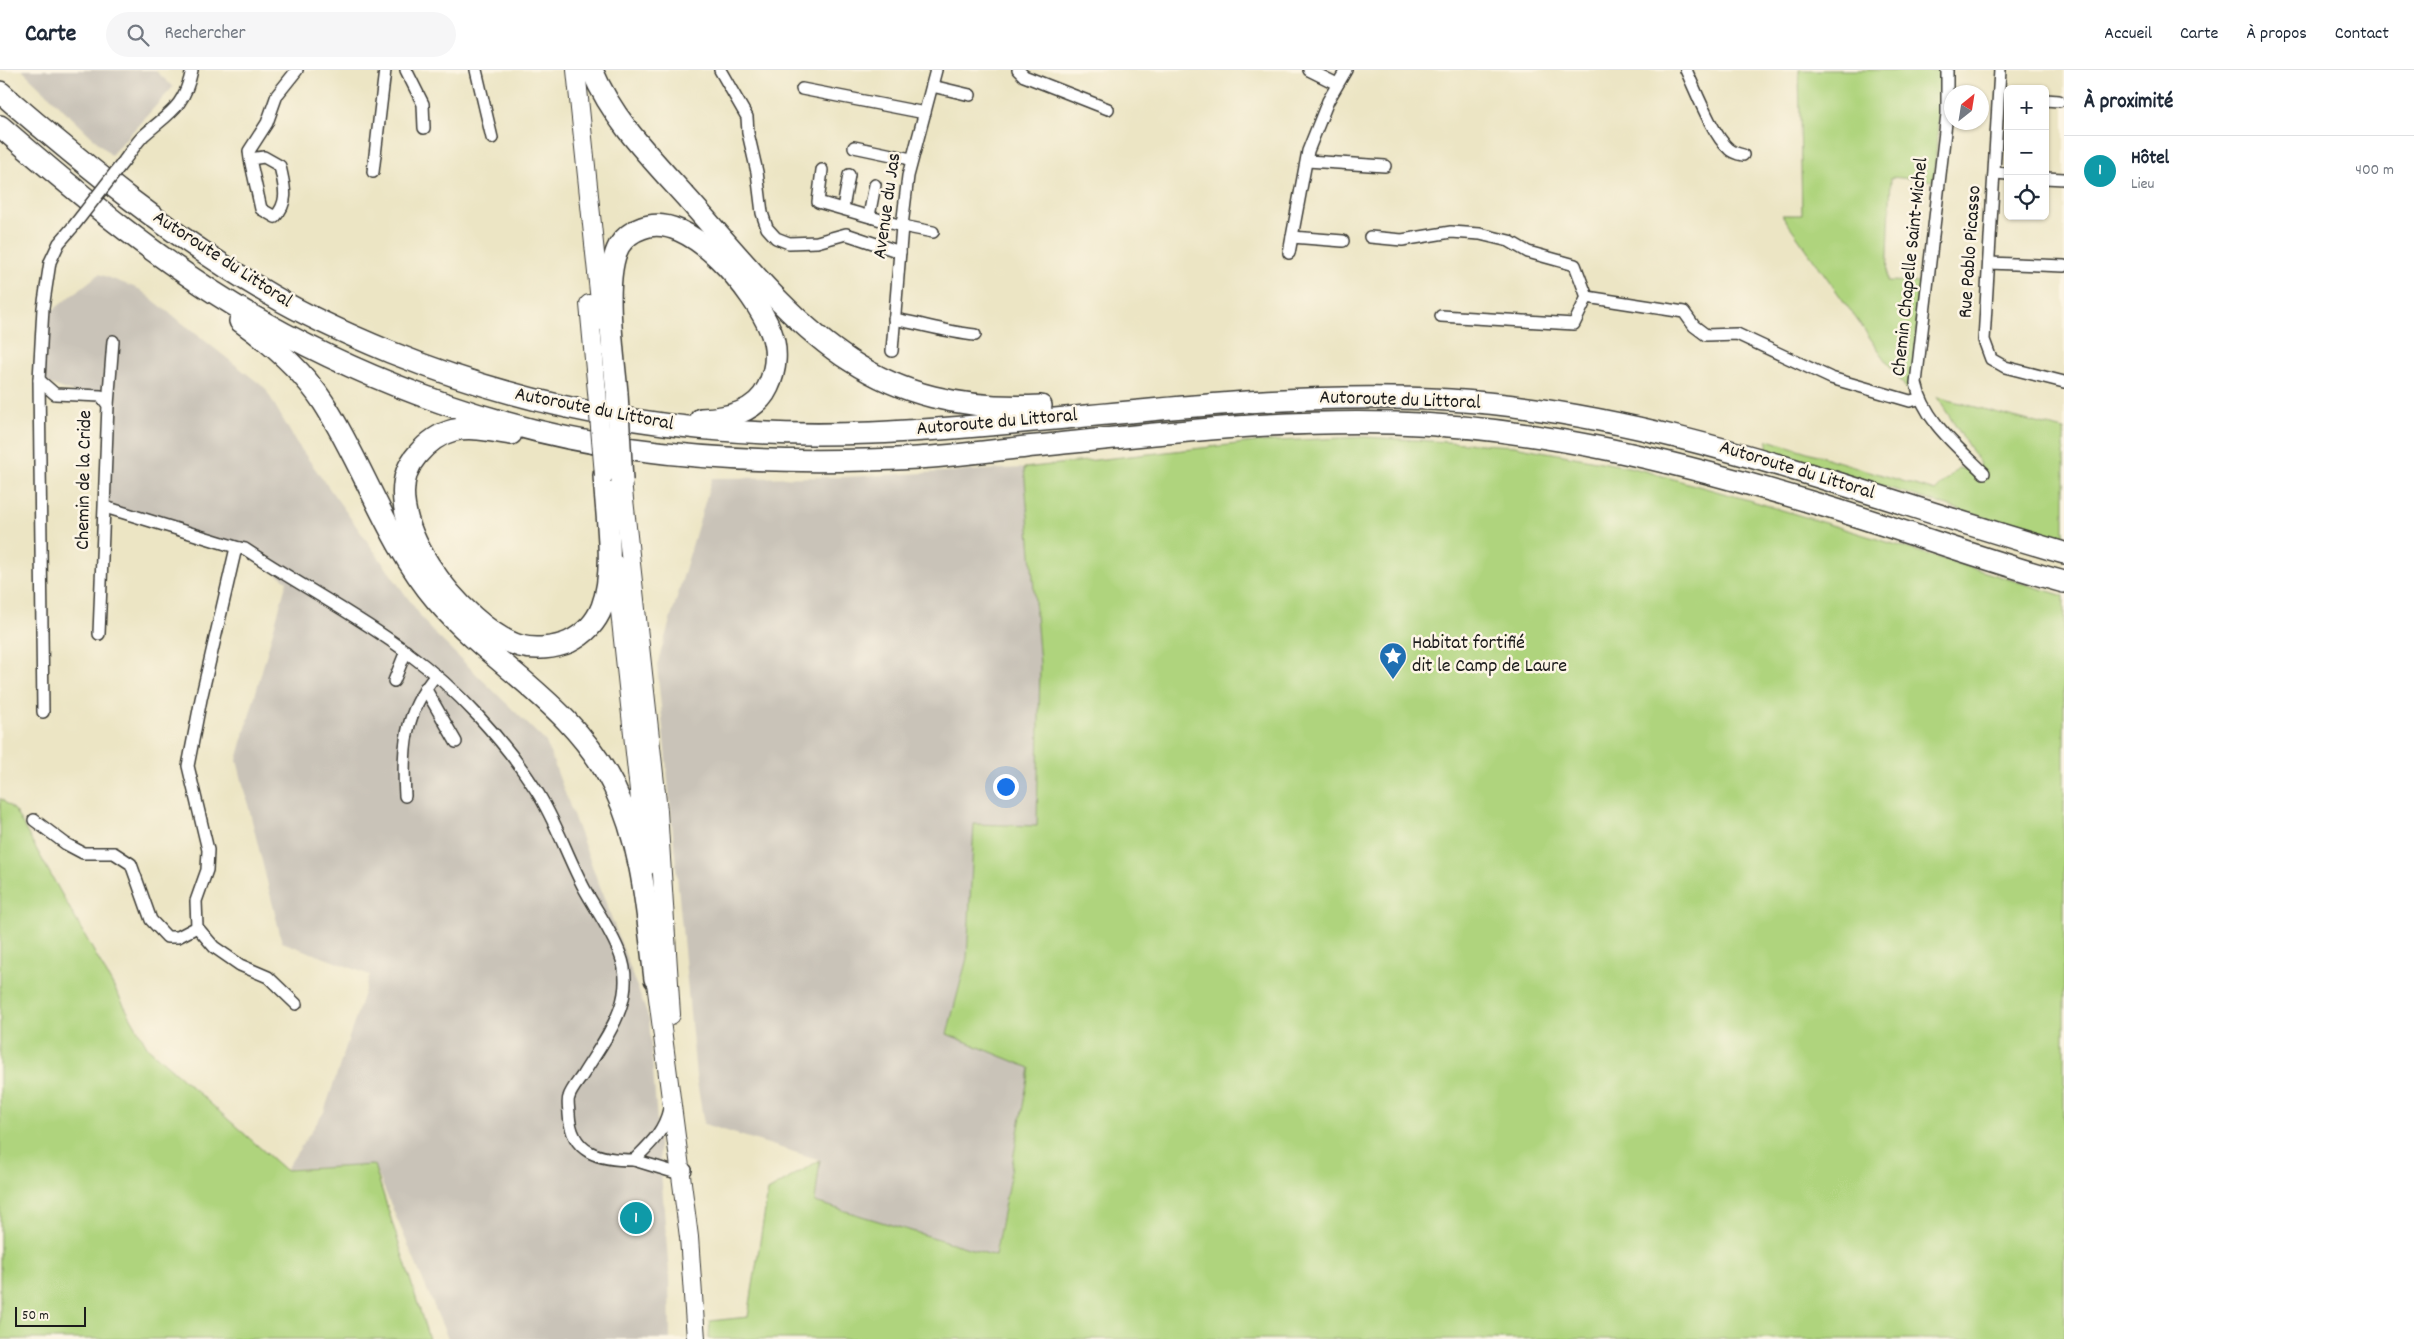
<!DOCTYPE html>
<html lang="fr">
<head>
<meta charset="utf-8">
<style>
  body { margin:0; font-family:Dekko,sans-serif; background:#f6f6f7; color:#1f2937 }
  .controls { position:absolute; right:15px; top:15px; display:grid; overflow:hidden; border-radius:8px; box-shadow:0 1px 4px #0004 }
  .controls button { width:45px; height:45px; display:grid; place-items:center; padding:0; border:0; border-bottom:1px solid #e0e1e3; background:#fff; color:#1f2937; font:25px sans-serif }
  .compass { position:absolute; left:1944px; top:15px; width:45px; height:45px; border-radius:50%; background:#fff; box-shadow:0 1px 4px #0004; rotate:30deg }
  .scale { position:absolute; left:15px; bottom:12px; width:71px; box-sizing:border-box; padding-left:5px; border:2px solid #1c1c1c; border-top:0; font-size:14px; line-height:18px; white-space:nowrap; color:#1c1c1c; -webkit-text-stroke:4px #fcf5e5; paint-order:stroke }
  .you { position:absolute; left:1005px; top:716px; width:18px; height:18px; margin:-12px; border:4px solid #fff; border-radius:50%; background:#1a73e8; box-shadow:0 0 0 8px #1a73e833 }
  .badge { display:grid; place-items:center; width:32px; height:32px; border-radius:50%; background:#1a73e8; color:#fff; font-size:16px; font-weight:700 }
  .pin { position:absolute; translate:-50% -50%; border:2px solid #fff; box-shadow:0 1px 5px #0006 }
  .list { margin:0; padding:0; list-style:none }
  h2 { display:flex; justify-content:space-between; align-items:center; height:65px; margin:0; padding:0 20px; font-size:21px }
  h2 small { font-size:16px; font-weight:400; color:#747a83 }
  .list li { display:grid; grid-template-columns:32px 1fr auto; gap:15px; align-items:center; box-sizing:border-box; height:70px; padding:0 20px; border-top:1px solid #e0e1e3 }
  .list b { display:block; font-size:19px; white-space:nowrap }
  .list p { margin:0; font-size:16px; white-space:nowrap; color:#747a83 }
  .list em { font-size:16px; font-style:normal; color:#747a83 }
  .icon { flex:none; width:28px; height:28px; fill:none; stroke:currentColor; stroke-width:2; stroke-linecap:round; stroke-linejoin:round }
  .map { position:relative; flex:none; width:2064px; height:1269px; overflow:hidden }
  header { display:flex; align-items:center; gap:30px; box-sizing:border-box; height:70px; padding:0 25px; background:#fff; border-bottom:1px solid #e0e1e3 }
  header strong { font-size:24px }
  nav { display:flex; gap:28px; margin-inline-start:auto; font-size:18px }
  .search { width:350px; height:45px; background:#f6f6f7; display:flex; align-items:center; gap:12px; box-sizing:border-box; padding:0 18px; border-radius:28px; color:#747a83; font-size:19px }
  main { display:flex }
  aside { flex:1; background:#fff }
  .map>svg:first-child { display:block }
  .industrial { fill:#c9c3b8 }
  .green { fill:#afd47d; stroke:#66784c }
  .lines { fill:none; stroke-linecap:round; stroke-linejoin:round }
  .minor-casing { stroke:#3b3a35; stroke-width:14 }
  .primary-casing { stroke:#3b3a35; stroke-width:20 }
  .motorway-casing { stroke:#3b3a35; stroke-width:24 }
  .minor { stroke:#fff; stroke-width:11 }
  .primary { stroke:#fff; stroke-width:18 }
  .motorway { stroke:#fff; stroke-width:21 }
  .minor-bridge-casing { stroke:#3b3a35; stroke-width:14; stroke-linecap:butt }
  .primary-bridge-casing { stroke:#3b3a35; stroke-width:20; stroke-linecap:butt }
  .motorway-bridge-casing { stroke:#3b3a35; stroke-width:24; stroke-linecap:butt }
  .minor-bridge { stroke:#fff; stroke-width:11 }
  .primary-bridge { stroke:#fff; stroke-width:18 }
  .motorway-bridge { stroke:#fff; stroke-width:21 }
  .labels { text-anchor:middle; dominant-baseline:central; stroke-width:5; stroke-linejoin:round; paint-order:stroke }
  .street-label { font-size:20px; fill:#1c1c1c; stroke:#fcf5e5 }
  .poi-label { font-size:20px; fill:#1c1c1c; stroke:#fcf5e5; text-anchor:start }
</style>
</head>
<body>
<header>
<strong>Carte</strong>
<div class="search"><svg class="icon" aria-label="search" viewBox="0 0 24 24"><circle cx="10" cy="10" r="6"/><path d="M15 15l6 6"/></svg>Rechercher</div>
<nav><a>Accueil</a><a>Carte</a><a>À propos</a><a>Contact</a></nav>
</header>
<main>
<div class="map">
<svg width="2064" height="1269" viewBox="0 0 2064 1269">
  <rect width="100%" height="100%" fill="#fcf5e5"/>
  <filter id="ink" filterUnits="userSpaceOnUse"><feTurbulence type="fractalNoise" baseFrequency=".02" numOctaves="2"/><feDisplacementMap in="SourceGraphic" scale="10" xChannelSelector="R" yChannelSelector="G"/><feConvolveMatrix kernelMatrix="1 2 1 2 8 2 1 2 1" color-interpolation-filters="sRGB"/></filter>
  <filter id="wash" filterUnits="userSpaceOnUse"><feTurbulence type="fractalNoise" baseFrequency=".0096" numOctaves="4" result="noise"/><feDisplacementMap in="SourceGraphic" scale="20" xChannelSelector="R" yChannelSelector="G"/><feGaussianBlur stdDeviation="1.12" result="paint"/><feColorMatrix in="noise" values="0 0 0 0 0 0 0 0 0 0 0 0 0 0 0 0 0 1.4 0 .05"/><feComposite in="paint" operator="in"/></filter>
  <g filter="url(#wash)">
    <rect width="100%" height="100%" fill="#ece5c4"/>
    <g class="industrial">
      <path d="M22,0h133l18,17 -62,68z"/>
      <path d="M99,204l40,15 126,99 31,54 134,187 116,113 103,277 20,254 1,66h-222l-74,-174 -88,4 38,-57 46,-137 -88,-33 -45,-182 50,-179 -40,-28 -142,-46 3,-102 -69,-25 4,-62z"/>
      <path d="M1024,398l16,196 -3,162 -63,-2 -7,134 -20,75 83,34 -36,190 -180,-55 6,-42 -116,-36 -8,-48 -39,-411 55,-187 131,-1z"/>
    </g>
    <g class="green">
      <path d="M1799,0h143l-8,111 -43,-4 -4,104 34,1 -9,106 -4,3 -126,-176h20z"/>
      <path d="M1937,327l127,33v112l-298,-92 2,-10 167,51 23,-23 17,3 5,-7z"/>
      <path d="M1365,367l149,9 120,22 125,35 305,93v743h-1355l1,-18 38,-4 20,-126 52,-31 -5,42 180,54 35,-188 -83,-34 20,-76 7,-134 63,2 3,-162 -16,-196 231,-26z"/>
      <path d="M0,728l15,13 133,237 137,122 89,-5 55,174h-429z"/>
    </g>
  </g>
  <g filter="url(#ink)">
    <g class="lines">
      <g class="minor-casing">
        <g id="minor">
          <path d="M406,0l17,34 1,24"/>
          <path d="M476,0l16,68"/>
          <path d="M720,0l27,47 1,16 9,39 5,41 5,15 9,10 13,5 28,-1 29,-8 54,18"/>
          <path d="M1018,0l6,6 84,33"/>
          <path d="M1309,0l28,14"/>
          <path d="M1686,0c10,21 26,64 43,79 4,4 9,5 14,6"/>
          <path d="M1947,0v44l-31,269c8,38 42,64 68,90"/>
          <path d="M2000,0l-16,270 7,19 14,8 59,15"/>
          <path d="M932,16l38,9"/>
          <path d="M802,19l123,24"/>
          <path d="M2045,30l14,1"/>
          <path d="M854,77l57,12"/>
          <path d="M250,89l14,-2 16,9c4,20 10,35 -5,51l-14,-8 -11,-50 -1,-8 18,-28 10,-28 20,-25"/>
          <path d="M124,91c6,-8 12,-18 19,-25 27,-24 41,-28 49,-66"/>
          <path d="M1307,91l78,5"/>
          <path d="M822,100l-4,32 84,24 31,6"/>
          <path d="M373,102l12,-102"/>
          <path d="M1995,103l13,1"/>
          <path d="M2045,108l19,1"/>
          <path d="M843,138l6,-33"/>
          <path d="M869,146l6,-31"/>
          <path d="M1292,167l51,4"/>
          <path d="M1370,167l32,3 49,-8 29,2 29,7 19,11 47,13 12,32"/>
          <path d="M1289,183l19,-102 20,-50 18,-31"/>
          <path d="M1989,193l75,3"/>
          <path d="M1441,246l133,8 13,-27 97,15 10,14 12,9 31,-1 94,44 79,23 9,-2"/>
          <path d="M894,249c28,5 53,13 81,16"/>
          <path d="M892,281l10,-125 6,-50 28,-106"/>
          <path d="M39,310l16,14 46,2 7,9 -9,229"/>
          <path d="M108,335l5,-64"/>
          <path d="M105,437l134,41"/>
          <path d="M394,611l12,-30"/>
          <path d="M425,618l31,54"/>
          <path d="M43,642l-4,-332 4,-72 7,-46 9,-19 13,-15"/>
          <path d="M405,726c-3,-47 -1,-83 31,-121"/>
          <path d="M34,750l32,24 17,9h31l17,11 20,56 16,17h11l19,-10"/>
          <path d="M296,934l-28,-27 -28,-12 -26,-18 -17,-20 -1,-26 11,-31 1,-20 -20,-84 13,-67 34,-147 4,-4 6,1c54,36 111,65 163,104 48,35 96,87 128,137 20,31 31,66 48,98 12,22 27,42 36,66 18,46 -15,84 -38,122 -4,6 -11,14 -13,21 -2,4 0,12 0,17 2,40 31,46 65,46"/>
          <path d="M669,1039c-5,23 -19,35 -35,51l46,14 6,-4"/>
        </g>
      </g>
      <g class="primary-casing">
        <g id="primary">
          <path d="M576,0l26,251"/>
          <path d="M589,234l8,88"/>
          <path d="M622,411l36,330 13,204"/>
          <path d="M615,494l32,302"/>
          <path d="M654,897l35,270 7,102"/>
        </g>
      </g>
      <g class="motorway-casing">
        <g id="motorway">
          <path d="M592,0c22,53 64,93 102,136 105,120 171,209 347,200"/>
          <path d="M0,22c85,74 173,145 271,203 37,22 78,40 119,57 153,62 315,88 481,81 193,-8 385,-45 579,-33 212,13 411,95 614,153"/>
          <path d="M0,56c82,71 168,143 263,196 112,63 242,110 370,127 94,13 189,14 284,9 36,-2 72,-7 109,-11 122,-12 247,-28 370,-24 143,4 282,39 418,80 84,25 166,56 250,79"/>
          <path d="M240,251c31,22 62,49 83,81 42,65 64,140 114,199 58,67 135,102 177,186 29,60 33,126 41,192"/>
          <path d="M617,323c-3,-36 -15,-116 2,-147 5,-8 14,-15 23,-18 47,-19 114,65 129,104 7,18 5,38 -3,55 -12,26 -41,31 -67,32"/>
          <path d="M511,364c-18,-3 -39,-8 -57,-4 -15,4 -27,13 -37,25 -49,56 47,174 103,191 15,4 35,2 49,-4 14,-7 27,-19 33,-35 14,-37 4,-92 2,-132"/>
        </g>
      </g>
      <use href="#minor" class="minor"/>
      <use href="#primary" class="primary"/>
      <use href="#motorway" class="motorway"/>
      <g class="minor-bridge-casing">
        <path id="minor-bridge" d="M72,158l52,-67"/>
      </g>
      <g class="primary-bridge-casing">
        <path id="primary-bridge" d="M597,322l7,83"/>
      </g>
      <g class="motorway-bridge-casing">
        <path id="motorway-bridge" d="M617,323l5,88"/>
      </g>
      <use href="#minor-bridge" class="minor-bridge"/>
      <use href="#primary-bridge" class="primary-bridge"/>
      <use href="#motorway-bridge" class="motorway-bridge"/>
    </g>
  </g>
  <defs>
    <g id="sight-pin" transform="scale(1.4375)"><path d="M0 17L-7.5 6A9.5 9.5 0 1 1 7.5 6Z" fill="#1f6fb2" stroke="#fcf5e5"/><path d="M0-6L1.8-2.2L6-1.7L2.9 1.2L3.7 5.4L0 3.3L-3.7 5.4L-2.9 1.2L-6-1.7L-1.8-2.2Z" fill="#fff"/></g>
  </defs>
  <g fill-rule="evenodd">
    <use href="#sight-pin" x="1393" y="586"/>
  </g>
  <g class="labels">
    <g class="street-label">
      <text transform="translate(888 136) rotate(-82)">Avenue du Jas</text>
      <text transform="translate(1971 182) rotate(-86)">Rue Pablo Picasso</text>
      <text transform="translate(222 190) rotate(33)">Autoroute du Littoral</text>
      <text transform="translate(1911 197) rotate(-84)">Chemin Chapelle Saint-Michel</text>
      <text transform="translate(1400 331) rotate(2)">Autoroute du Littoral</text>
      <text transform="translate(594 340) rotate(11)">Autoroute du Littoral</text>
      <text transform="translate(997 353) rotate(-5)">Autoroute du Littoral</text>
      <text transform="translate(1797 401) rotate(17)">Autoroute du Littoral</text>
      <text transform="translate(85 410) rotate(-89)">Chemin de la Cride</text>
    </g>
    <g class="poi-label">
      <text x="1412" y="574">Habitat fortifié<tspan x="1412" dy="23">dit le Camp de Laure</tspan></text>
    </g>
  </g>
</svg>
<div class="controls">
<button>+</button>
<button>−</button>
<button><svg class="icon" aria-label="locate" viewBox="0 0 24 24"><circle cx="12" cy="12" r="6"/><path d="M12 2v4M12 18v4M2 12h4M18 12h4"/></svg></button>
</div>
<svg class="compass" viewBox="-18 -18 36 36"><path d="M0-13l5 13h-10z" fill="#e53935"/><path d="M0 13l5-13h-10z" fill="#747a83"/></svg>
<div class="scale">50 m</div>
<div class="you"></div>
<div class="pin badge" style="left:636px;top:1148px;background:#0f9aa8">1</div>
</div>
<aside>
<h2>À proximité<small></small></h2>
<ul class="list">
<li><span class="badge" style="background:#0f9aa8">1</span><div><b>Hôtel</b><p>Lieu</p></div><em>400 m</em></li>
</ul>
</aside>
</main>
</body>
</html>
